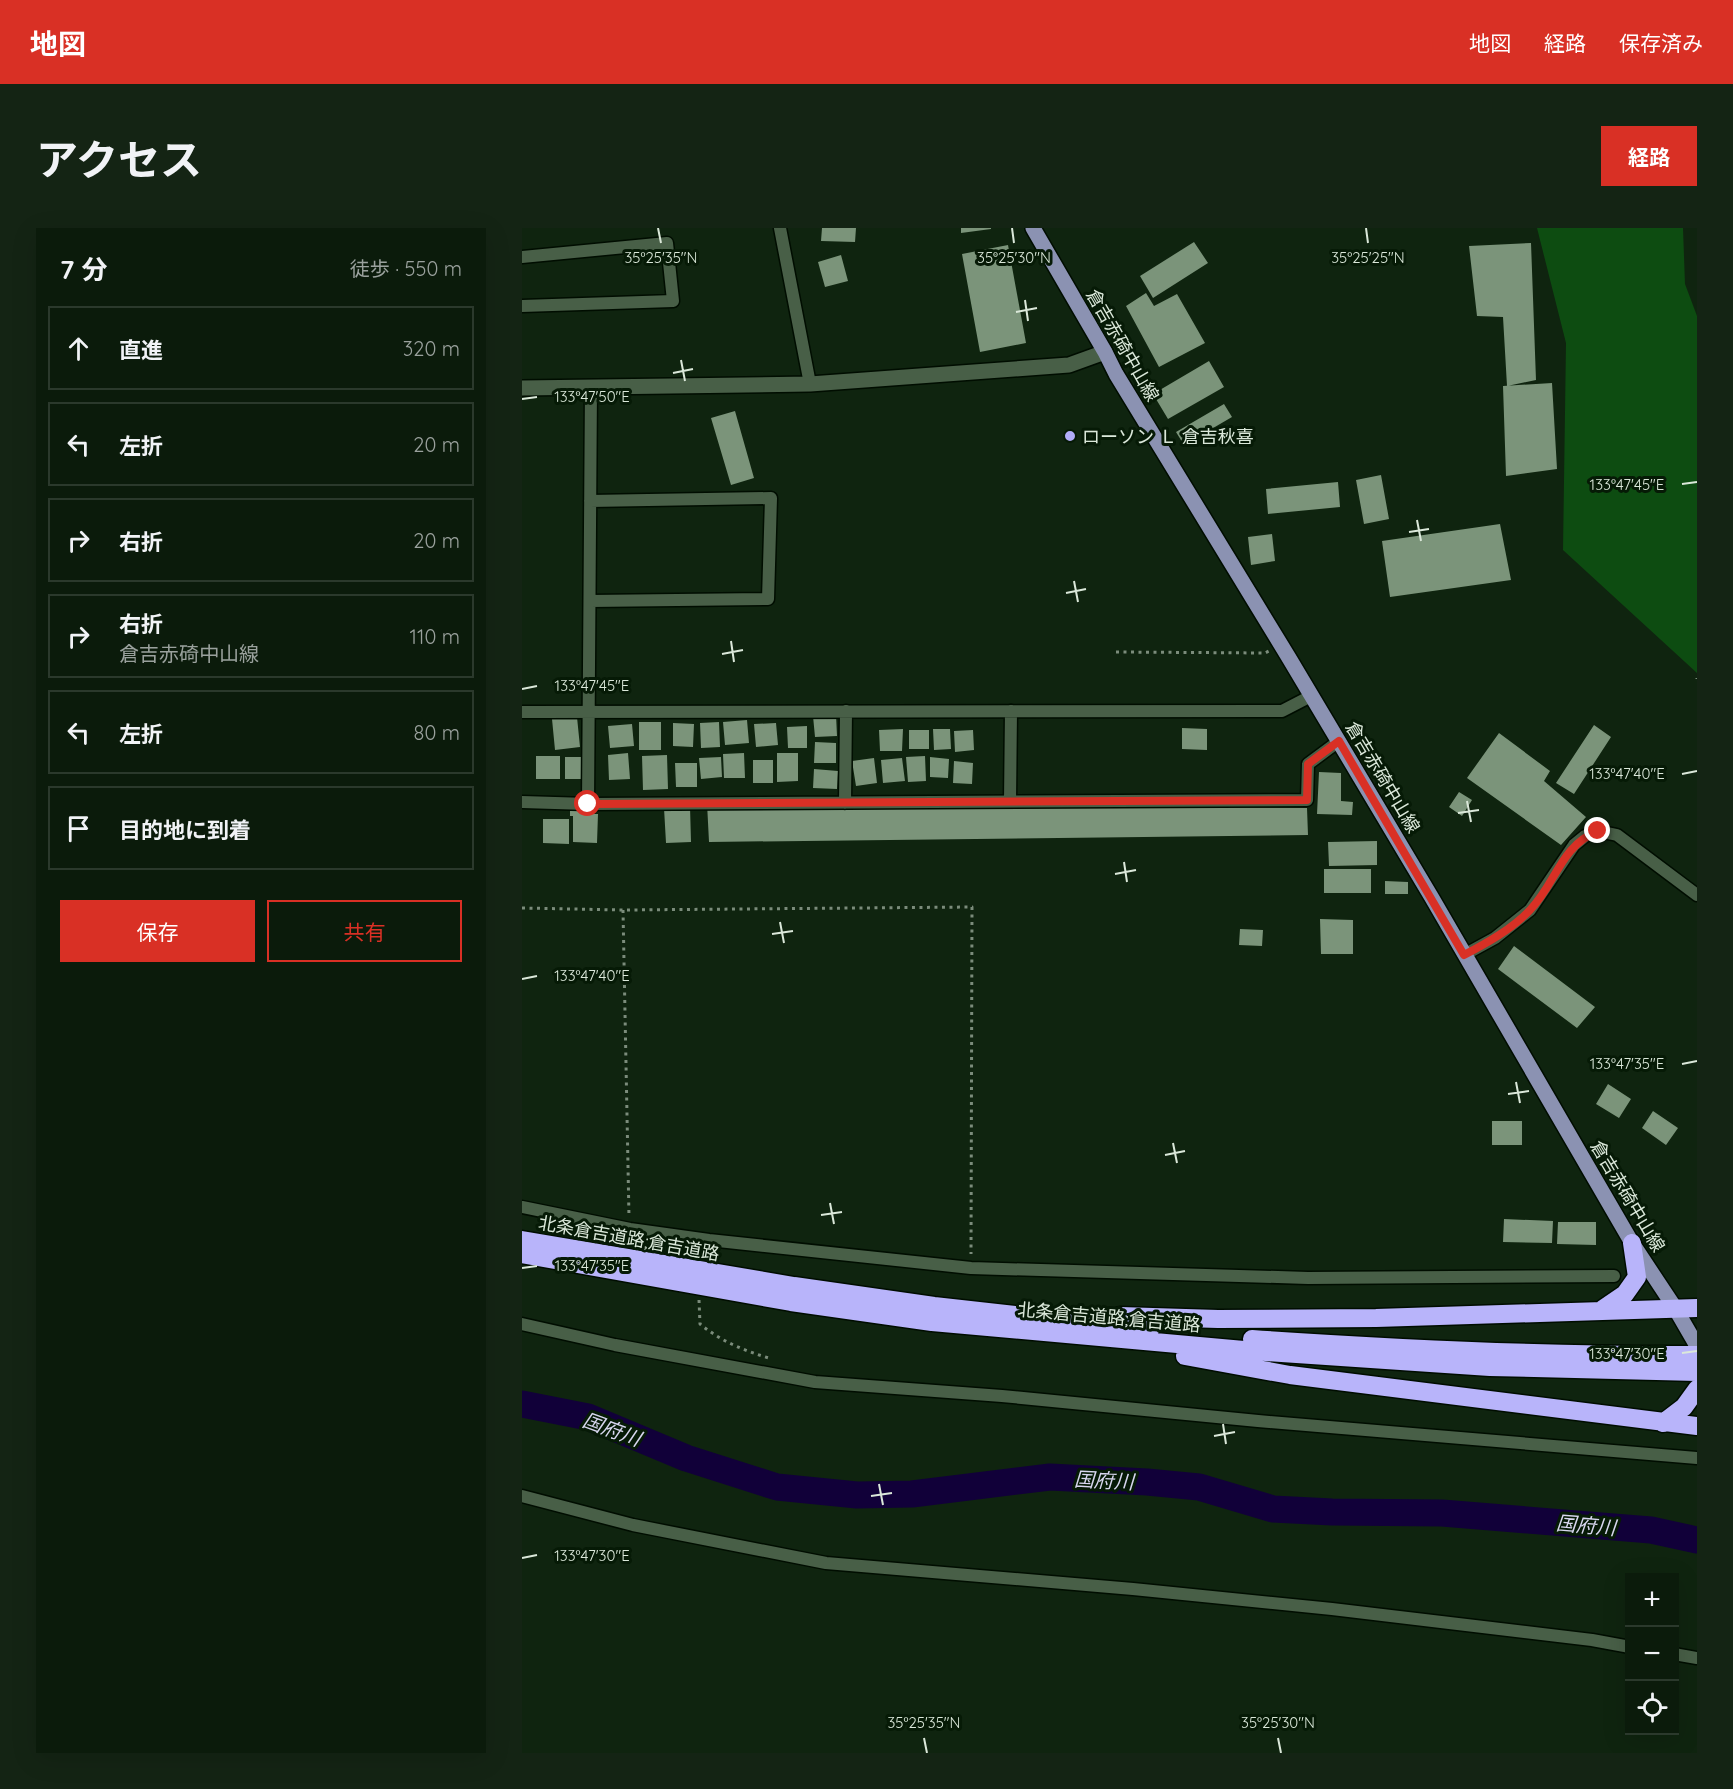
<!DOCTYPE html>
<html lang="ja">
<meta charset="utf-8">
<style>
:root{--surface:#0b1b0b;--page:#142414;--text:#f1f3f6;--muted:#9aa19d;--line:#2b392c;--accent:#d93025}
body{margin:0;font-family:Quicksand,"Noto Sans JP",sans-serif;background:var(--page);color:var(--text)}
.controls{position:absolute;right:18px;bottom:18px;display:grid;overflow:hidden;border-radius:0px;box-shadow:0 6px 24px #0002}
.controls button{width:54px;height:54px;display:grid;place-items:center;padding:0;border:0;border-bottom:2px solid var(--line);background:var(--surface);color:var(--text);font:30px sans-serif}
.stop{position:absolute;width:18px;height:18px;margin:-14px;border:4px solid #d93025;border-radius:50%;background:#fff}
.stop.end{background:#d93025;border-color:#fff;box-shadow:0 2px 6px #0008}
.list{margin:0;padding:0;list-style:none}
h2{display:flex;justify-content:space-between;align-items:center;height:78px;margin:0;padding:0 24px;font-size:26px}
h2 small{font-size:20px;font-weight:400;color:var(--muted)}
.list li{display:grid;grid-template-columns:39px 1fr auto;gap:18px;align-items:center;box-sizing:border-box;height:84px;margin:0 12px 12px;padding:0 12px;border:2px solid var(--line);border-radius:0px}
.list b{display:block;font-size:22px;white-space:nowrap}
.list p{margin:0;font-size:20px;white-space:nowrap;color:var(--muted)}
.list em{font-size:20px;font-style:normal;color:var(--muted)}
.actions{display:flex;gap:12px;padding:18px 24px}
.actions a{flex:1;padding:14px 0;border:2px solid var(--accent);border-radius:0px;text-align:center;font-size:21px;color:var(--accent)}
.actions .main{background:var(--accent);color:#fff}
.icon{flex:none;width:33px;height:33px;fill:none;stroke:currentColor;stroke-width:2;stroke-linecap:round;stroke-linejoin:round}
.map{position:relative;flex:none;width:1175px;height:1525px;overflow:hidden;border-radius:0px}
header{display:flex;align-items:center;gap:36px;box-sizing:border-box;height:84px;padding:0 30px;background:var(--accent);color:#fff}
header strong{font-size:28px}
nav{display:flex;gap:33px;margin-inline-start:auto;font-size:21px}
.intro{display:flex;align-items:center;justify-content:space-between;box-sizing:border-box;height:144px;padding:0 36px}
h1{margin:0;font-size:42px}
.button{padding:15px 27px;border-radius:0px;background:var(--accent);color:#fff;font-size:21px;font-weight:700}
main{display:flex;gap:36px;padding:0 36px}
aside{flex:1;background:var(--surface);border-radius:0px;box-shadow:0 6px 24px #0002}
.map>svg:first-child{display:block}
.green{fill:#0d4c11}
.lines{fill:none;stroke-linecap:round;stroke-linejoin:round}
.river{stroke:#110039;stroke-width:27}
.building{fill:#7b947a}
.street-casing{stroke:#000d00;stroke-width:15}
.secondary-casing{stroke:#000d00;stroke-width:18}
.primary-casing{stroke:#000d00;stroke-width:18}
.highway-casing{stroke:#000d00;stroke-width:21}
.path{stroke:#7b8c7b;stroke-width:3;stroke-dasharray:3 4.5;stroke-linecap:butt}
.street{stroke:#485f47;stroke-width:12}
.secondary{stroke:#485f47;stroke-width:15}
.primary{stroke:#8b92b2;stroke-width:15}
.highway{stroke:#b8b4fa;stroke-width:18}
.route{stroke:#d93025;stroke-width:8}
.ticks{fill:none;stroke:#dbe8da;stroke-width:2}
.poi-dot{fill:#b2adf9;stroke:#061a06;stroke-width:2}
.labels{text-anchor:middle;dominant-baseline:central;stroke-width:6;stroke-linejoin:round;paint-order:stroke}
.street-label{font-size:18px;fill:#dbe8da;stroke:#061a06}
.poi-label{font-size:18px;fill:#dbe8da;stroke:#061a06;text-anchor:start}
.water-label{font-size:20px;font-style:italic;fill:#d7d6ee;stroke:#061a06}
.ticks-label{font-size:15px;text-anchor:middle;fill:#dbe8da;stroke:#061a06;stroke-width:6;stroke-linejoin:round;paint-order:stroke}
</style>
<header>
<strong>地図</strong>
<nav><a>地図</a><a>経路</a><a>保存済み</a></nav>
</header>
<div class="intro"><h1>アクセス</h1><a class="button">経路</a></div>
<main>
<aside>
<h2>7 分<small>徒歩 · 550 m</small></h2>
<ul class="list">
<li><svg class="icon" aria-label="ahead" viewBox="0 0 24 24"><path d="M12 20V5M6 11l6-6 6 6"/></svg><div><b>直進</b></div><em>320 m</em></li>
<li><svg class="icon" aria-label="left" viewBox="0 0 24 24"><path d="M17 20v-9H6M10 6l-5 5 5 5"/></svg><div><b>左折</b></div><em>20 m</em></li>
<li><svg class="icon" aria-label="right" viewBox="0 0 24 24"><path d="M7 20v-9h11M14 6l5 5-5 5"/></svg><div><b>右折</b></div><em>20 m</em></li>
<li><svg class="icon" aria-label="right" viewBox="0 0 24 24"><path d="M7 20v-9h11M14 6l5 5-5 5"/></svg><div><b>右折</b><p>倉吉赤碕中山線</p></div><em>110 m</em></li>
<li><svg class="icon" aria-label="left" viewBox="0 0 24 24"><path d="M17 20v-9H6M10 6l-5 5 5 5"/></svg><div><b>左折</b></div><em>80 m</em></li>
<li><svg class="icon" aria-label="arrive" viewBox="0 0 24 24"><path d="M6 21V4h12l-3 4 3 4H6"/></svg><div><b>目的地に到着</b></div></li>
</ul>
<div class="actions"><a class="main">保存</a><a>共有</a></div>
</aside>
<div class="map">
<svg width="1175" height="1525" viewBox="0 0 1175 1525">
<rect width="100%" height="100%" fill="#0f240f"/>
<!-- green -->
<path class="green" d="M1015 0H1161L1163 56 1175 88V445L1041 322 1044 115Z"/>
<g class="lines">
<!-- river -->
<path class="river" d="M0 1176 66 1189 164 1230 255 1259 335 1267 390 1266 528 1249 625 1254 677 1259 751 1281 810 1284 920 1285 1129 1302 1175 1312"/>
</g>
<!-- building -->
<path class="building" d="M300 0H334L333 14 299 13Z
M439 0H469V1L439 5Z
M672 14 686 35 631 70 618 48Z
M1009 15 1014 152 985 158 981 89 955 88 947 18Z
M486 17 504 115 458 124 440 26Z
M319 27 326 53 303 59 296 34Z
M624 65 632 78 655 66 683 115 637 139 604 78Z
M687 133 702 159 646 191 631 166Z
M1030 155 1035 241 984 248 981 158Z
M702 176 710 189 662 217 654 204Z
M213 183 232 250 209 257 189 190Z
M859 247 867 291 842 296 834 252Z
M816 254 818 279 746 286 744 261Z
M978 296 989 352 868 369 860 313Z
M750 306 753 333 729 337 726 309Z
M314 486 315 508 293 509 291 488Z
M55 489 58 519 33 522 30 491Z
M225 492 227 515 203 517 201 494Z
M117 494H139V522H117Z
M197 494 198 519 179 520 178 495Z
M151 495 172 496 171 519 151 518Z
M254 495 256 517 234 519 232 496Z
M110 496 112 518 88 520 86 498Z
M1072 497 1089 509 1052 566 1034 555Z
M285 498V520H266L265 499Z
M660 500 685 501V522L660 521Z
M381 501 380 523H358L357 502Z
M411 501H428L429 521 412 522Z
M387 502H407V521H387Z
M451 502 452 522 433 524 432 503Z
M977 505 1028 543 1022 553 1064 589 1039 617 945 550Z
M293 514 314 515V535H292Z
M106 525 108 551 87 552 86 527Z
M222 525 223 550H202L201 526Z
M255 525H276V553L255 554Z
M145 527 146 561 121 562 120 528Z
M14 528H38V551H14Z
M403 528 404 553 386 554 384 529Z
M43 529H62L63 551H43Z
M199 529 200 549 179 551 177 530Z
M408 529 427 531 426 550 408 549Z
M352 530 355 555 334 558 330 533Z
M380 530 383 553 361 555 359 532Z
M231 532H251V555H231Z
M432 533 451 535 450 556 431 555Z
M153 535H175V559H154Z
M292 541 316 543 315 561 291 560Z
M797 544 819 545V573L831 574 830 587 795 586Z
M937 564 950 572 940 588 927 579Z
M185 575 785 580 786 607 187 614Z
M168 578 169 614 144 615 142 580Z
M48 579H69V586H76L75 615 51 614V588H48Z
M21 591H47V616L21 615Z
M855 613V637L807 638 806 614Z
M802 641H849V665H802Z
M863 653 886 654V666H863Z
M798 691 831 692V726H799Z
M718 701 741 702 740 718 717 717Z
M992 718 1073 779 1055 800 976 741Z
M1086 856 1109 871 1097 890 1074 876Z
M1131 883 1156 900 1144 917 1120 900Z
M970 893H1000V917H970Z
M982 991 1031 993 1030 1015 981 1014Z
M1036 994H1074V1017L1035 1016Z"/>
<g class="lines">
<defs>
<path id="street" d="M258 0 288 156
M0 29 145 15 151 73 0 78
M68 373 246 371 249 270 68 273
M0 484 760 483 789 468
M488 573 489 483
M0 574 66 576 785 572 786 536 817 513
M323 575 324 483
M66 576 69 159
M942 727 973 710 1008 682 1052 617 1063 608 1076 603 1095 607 1175 667
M0 979 108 1001 187 1012 449 1040 786 1050 1092 1048
M0 1096 93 1117 293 1154 480 1168 736 1193 1175 1230
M0 1268 111 1297 304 1335 611 1361 810 1381 1070 1412 1108 1419
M1152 1426 1175 1430"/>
<path id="secondary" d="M0 160 288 156 547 137 583 124"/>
<path id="primary" d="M511 0 583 124 594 146 767 430 910 670 1110 1015 1153 1080 1175 1118"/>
<path id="highway" d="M0 1012 272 1058 412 1078 628 1102
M0 1026 269 1074 410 1094 744 1124 968 1139 1175 1144
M1081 1081 1103 1066 1115 1049 1110 1015
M598 1088 696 1091 854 1090 1175 1080
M730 1111C878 1121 1026 1128 1175 1127
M663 1128 768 1147 1175 1198
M1141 1195 1162 1179 1175 1161"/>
</defs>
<!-- street casing -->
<use href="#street" class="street-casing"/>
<!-- secondary casing -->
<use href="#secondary" class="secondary-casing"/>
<!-- primary casing -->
<use href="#primary" class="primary-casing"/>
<!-- highway casing -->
<use href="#highway" class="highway-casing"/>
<!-- path -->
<path class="path" d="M594 424 743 425 747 423
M1175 450V451
M0 680 101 682 450 679 449 1026
M101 682 107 989
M177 1072 178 1096C200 1114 223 1123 250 1131"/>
<!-- street -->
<use href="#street" class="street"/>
<!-- secondary -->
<use href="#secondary" class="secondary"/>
<!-- primary -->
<use href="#primary" class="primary"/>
<!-- highway -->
<use href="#highway" class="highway"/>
</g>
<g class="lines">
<!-- route -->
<path class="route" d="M66 576 785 572 786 536 817 513 942 727C965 715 990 701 1008 682 1034 656 1038 618 1076 603"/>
</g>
<!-- ticks -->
<path class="ticks" d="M136 0 139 15M490 0 492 15M844 0 846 15M503 72 506 93M494 84 515 80M159 132 163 153M151 145 171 141M0 171 15 169M1160 256 1175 254M895 292 899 313M887 304 907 301M552 353 556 374M544 365 564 361M209 413 212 434M200 426 221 422M0 461 15 458M1160 546 1175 543M945 573 949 594M936 585 957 582M602 634 605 654M593 646 614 642M258 694 262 715M250 706 271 703M0 751 15 748M1160 836 1175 833M994 854 998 875M986 866 1007 863M651 915 655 935M643 927 663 923M308 975 312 996M299 987 320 984M0 1040 15 1038M1160 1125 1175 1123M701 1196 704 1216M692 1208 713 1204M357 1256 361 1277M349 1268 370 1265M0 1330 15 1327M402 1510 405 1525M756 1510 759 1525"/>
<!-- markers -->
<circle class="poi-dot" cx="548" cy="208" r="6"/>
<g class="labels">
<!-- street labels -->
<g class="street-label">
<text transform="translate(601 117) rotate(60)">倉吉赤碕中山線</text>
<text transform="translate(861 549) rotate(59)">倉吉赤碕中山線</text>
<text transform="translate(1106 968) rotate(59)">倉吉赤碕中山線</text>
<text transform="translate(107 1010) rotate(10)">北条倉吉道路;倉吉道路</text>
<text transform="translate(587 1089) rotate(5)">北条倉吉道路;倉吉道路</text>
</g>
<!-- poi labels -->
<g class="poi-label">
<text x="560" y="208">ローソン Ｌ 倉吉秋喜</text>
</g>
<!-- water labels -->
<g class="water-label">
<text transform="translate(90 1201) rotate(20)">国府川</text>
<text transform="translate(582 1252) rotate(3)">国府川</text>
<text transform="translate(1064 1297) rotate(5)">国府川</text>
</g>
</g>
<g class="ticks-label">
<text x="139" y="35">35°25'35"N</text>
<text x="492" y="35">35°25'30"N</text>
<text x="846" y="35">35°25'25"N</text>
<text x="70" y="174">133°47'50"E</text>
<text x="1105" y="262">133°47'45"E</text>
<text x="70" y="463">133°47'45"E</text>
<text x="1105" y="551">133°47'40"E</text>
<text x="70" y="753">133°47'40"E</text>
<text x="1105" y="841">133°47'35"E</text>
<text x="70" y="1043">133°47'35"E</text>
<text x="1105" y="1131">133°47'30"E</text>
<text x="70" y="1333">133°47'30"E</text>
<text x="402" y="1500">35°25'35"N</text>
<text x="756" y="1500">35°25'30"N</text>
</g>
</svg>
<div class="controls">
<button>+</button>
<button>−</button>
<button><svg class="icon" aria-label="locate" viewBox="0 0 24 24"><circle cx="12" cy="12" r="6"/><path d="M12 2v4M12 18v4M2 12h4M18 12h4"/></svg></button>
</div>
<div class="stop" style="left:66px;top:576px"></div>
<div class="stop end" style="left:1076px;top:603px"></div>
</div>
</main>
